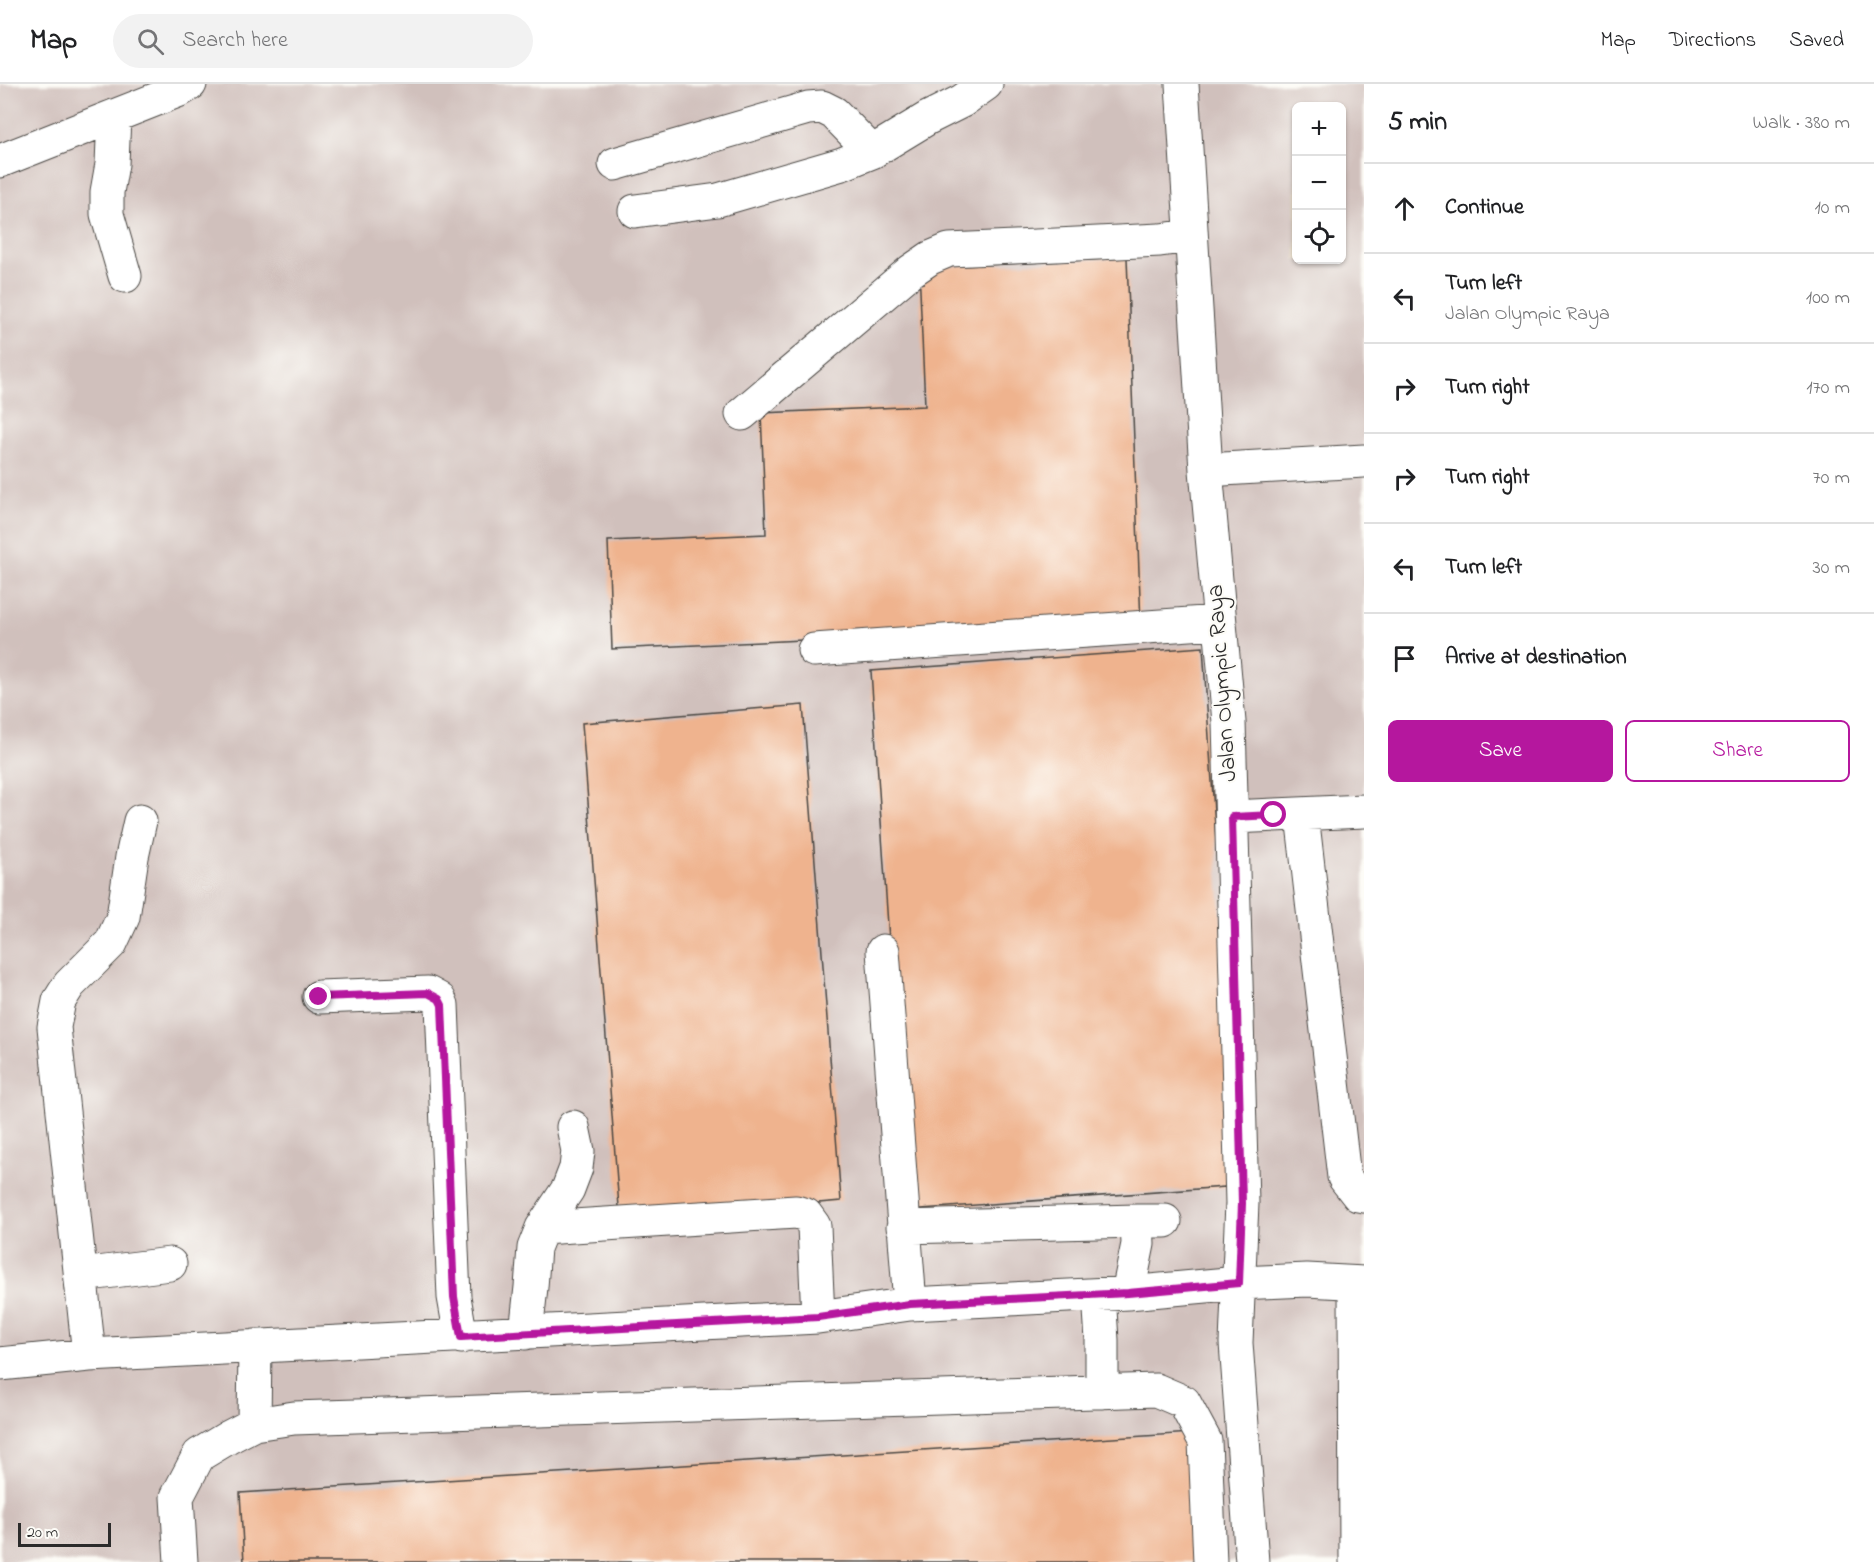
<!DOCTYPE html>
<meta charset="utf-8">
<style>
:root{--surface:#fff;--page:#f2f2f2;--text:#202124;--muted:#757577;--line:#e0e0e0;--accent:#b5179e}
body{margin:0;font-family:"Indie Flower",sans-serif;background:var(--page);color:var(--text)}
.controls{position:absolute;right:18px;top:18px;display:grid;overflow:hidden;border-radius:9px;box-shadow:0 2px 4px #0004}
.controls button{width:54px;height:54px;display:grid;place-items:center;padding:0;border:0;border-bottom:2px solid var(--line);background:var(--surface);color:var(--text);font:30px sans-serif}
.scale{position:absolute;left:18px;bottom:15px;width:93px;box-sizing:border-box;padding-left:6px;border:3px solid #2b2b2b;border-top:0;font-size:16px;line-height:21px;white-space:nowrap;color:#2b2b2b;-webkit-text-stroke:4px #fdfcf7;paint-order:stroke}
.stop{position:absolute;width:18px;height:18px;margin:-14px;border:4px solid #b5179e;border-radius:50%;background:#fff}
.stop.end{background:#b5179e;border-color:#fff;box-shadow:0 2px 6px #0008}
.list{margin:0;padding:0;list-style:none}
h2{display:flex;justify-content:space-between;align-items:center;height:78px;margin:0;padding:0 24px;font-size:26px}
h2 small{font-size:20px;font-weight:400;color:var(--muted)}
.list li{display:grid;grid-template-columns:39px 1fr auto;gap:18px;align-items:center;box-sizing:border-box;height:90px;padding:0 24px;border-top:2px solid var(--line)}
.list b{display:block;font-size:22px;white-space:nowrap}
.list p{margin:0;font-size:20px;white-space:nowrap;color:var(--muted)}
.list em{font-size:20px;font-style:normal;color:var(--muted)}
.actions{display:flex;gap:12px;padding:18px 24px}
.actions a{flex:1;padding:14px 0;border:2px solid var(--accent);border-radius:9px;text-align:center;font-size:21px;color:var(--accent)}
.actions .main{background:var(--accent);color:#fff}
.icon{flex:none;width:33px;height:33px;fill:none;stroke:currentColor;stroke-width:2;stroke-linecap:round;stroke-linejoin:round}
.map{position:relative;flex:none;width:1364px;height:1478px;overflow:hidden}
header{display:flex;align-items:center;gap:36px;box-sizing:border-box;height:84px;padding:0 30px;background:var(--surface);border-bottom:2px solid var(--line)}
header strong{font-size:28px}
nav{display:flex;gap:33px;margin-inline-start:auto;font-size:21px}
.search{width:420px;height:54px;background:var(--page);display:flex;align-items:center;gap:15px;box-sizing:border-box;padding:0 21px;border-radius:33px;color:var(--muted);font-size:22px}
main{display:flex}
aside{flex:1;background:var(--surface)}
.map>svg:first-child{display:block}
.industrial{fill:#d0c0bc;fill-rule:evenodd}
.building{fill:#efb38e}
.lines{fill:none;stroke-linecap:round;stroke-linejoin:round}
.minor-casing{stroke:#494642;stroke-width:35}
.minor{stroke:#fff;stroke-width:33}
.route{stroke:#b5179e;stroke-width:8}
.labels{text-anchor:middle;dominant-baseline:central;stroke-width:4.5;stroke-linejoin:round;paint-order:stroke}
.street-label{font-size:24px;fill:#2b2b2b;stroke:#fdfcf7}
</style>
<header>
<strong>Map</strong>
<div class="search"><svg class="icon" aria-label="search" viewBox="0 0 24 24"><circle cx="10" cy="10" r="6"/><path d="M15 15l6 6"/></svg>Search here</div>
<nav><a>Map</a><a>Directions</a><a>Saved</a></nav>
</header>
<main>
<div class="map">
<svg width="1364" height="1478" viewBox="0 0 1364 1478">
<rect width="100%" height="100%" fill="#fdfcf7"/>
<filter id="ink" filterUnits="userSpaceOnUse"><feTurbulence type="fractalNoise" baseFrequency=".0167" numOctaves="2"/><feDisplacementMap in="SourceGraphic" scale="12" xChannelSelector="R" yChannelSelector="G"/><feConvolveMatrix kernelMatrix="1 2 1 2 8 2 1 2 1" color-interpolation-filters="sRGB"/></filter>
<filter id="wash" filterUnits="userSpaceOnUse"><feTurbulence type="fractalNoise" baseFrequency=".008" numOctaves="4" result="noise"/><feDisplacementMap in="SourceGraphic" scale="24" xChannelSelector="R" yChannelSelector="G"/><feGaussianBlur stdDeviation="1.35" result="paint"/><feColorMatrix in="noise" values="0 0 0 0 0 0 0 0 0 0 0 0 0 0 0 0 0 1.4 0 .05"/><feComposite in="paint" operator="in"/></filter>
<g filter="url(#wash)">
<rect width="100%" height="100%" fill="#f3e2c5"/>
<!-- industrial -->
<path class="industrial" d="M0 0H1364V1478H0ZM1296 22H1342V176H1296Z"/>
<g id="blocks">
<!-- building -->
<path class="building" d="M1127 174 1141 540 612 565 608 457 766 450 761 329 925 322 919 184Z
M1203 563 1239 1102 907 1126 871 587Z
M803 621 841 1117 620 1136 582 639Z
M1192 1349 1200 1478H244L240 1409Z"/>
</g>
</g>
<g filter="url(#ink)">
<use href="#blocks" fill-opacity="0" stroke="#494642" stroke-width="1.5"/>
<g class="lines">
<defs>
<path id="minor" d="M1182 0 1206 386 1229 638 1242 1119 1236 1259 1252 1478
M114 32 112 80 107 108V130L125 192
M0 77 180 6 190 0
M615 80 808 24 822 23 834 29 872 68
M635 127 718 116 842 80 872 68 928 34 962 17 986 0
M742 330 911 187 930 174 949 166 1160 156 1190 152
M1206 386 1364 377
M814 566 1219 538
M1302 731 1344 1093 1358 1111 1364 1112
M1232 733 1364 727
M883 867 910 1220
M319 913 428 909 439 915 442 921 454 1213 461 1253
M1137 1137H1165
M903 1143 1137 1137 1138 1160 1128 1209
M542 1144 796 1128 806 1131 814 1142 818 1233
M81 1191 170 1180
M1355 1200 1356 1478
M1099 1211 1102 1256V1308
M526 1249 531 1203 534 1164 542 1144 568 1105 576 1084 578 1067 573 1043
M89 1271 54 943 59 917 69 901 111 859 123 833 132 773 140 737
M0 1280 89 1271 818 1233 910 1220 1128 1209 1239 1199 1307 1196 1364 1199
M254 1340 255 1262
M181 1478 177 1413 199 1371 229 1353 254 1340 294 1334 1156 1306 1184 1318 1205 1357 1210 1478"/>
</defs>
<!-- minor casing -->
<use href="#minor" class="minor-casing"/>
<!-- minor -->
<use href="#minor" class="minor"/>
</g>
</g>
<g class="lines" filter="url(#ink)">
<!-- route -->
<path class="route" d="M319 913 428 909 439 915 442 921 454 1213 461 1253 818 1233 910 1220 1128 1209 1239 1199 1242 1119 1232 733 1274 731"/>
</g>
<g class="labels">
<!-- street labels -->
<g class="street-label">
<text transform="translate(1223 599) rotate(-94)">Jalan Olympic Raya</text>
</g>
</g>
</svg>
<div class="controls">
<button>+</button>
<button>−</button>
<button><svg class="icon" aria-label="locate" viewBox="0 0 24 24"><circle cx="12" cy="12" r="6"/><path d="M12 2v4M12 18v4M2 12h4M18 12h4"/></svg></button>
</div>
<div class="scale">20 m</div>
<div class="stop" style="left:1274px;top:731px"></div>
<div class="stop end" style="left:319px;top:913px"></div>
</div>
<aside>
<h2>5 min<small>Walk · 380 m</small></h2>
<ul class="list">
<li><svg class="icon" aria-label="ahead" viewBox="0 0 24 24"><path d="M12 20V5M6 11l6-6 6 6"/></svg><div><b>Continue</b></div><em>10 m</em></li>
<li><svg class="icon" aria-label="left" viewBox="0 0 24 24"><path d="M17 20v-9H6M10 6l-5 5 5 5"/></svg><div><b>Turn left</b><p>Jalan Olympic Raya</p></div><em>100 m</em></li>
<li><svg class="icon" aria-label="right" viewBox="0 0 24 24"><path d="M7 20v-9h11M14 6l5 5-5 5"/></svg><div><b>Turn right</b></div><em>170 m</em></li>
<li><svg class="icon" aria-label="right" viewBox="0 0 24 24"><path d="M7 20v-9h11M14 6l5 5-5 5"/></svg><div><b>Turn right</b></div><em>70 m</em></li>
<li><svg class="icon" aria-label="left" viewBox="0 0 24 24"><path d="M17 20v-9H6M10 6l-5 5 5 5"/></svg><div><b>Turn left</b></div><em>30 m</em></li>
<li><svg class="icon" aria-label="arrive" viewBox="0 0 24 24"><path d="M6 21V4h12l-3 4 3 4H6"/></svg><div><b>Arrive at destination</b></div></li>
</ul>
<div class="actions"><a class="main">Save</a><a>Share</a></div>
</aside>
</main>
